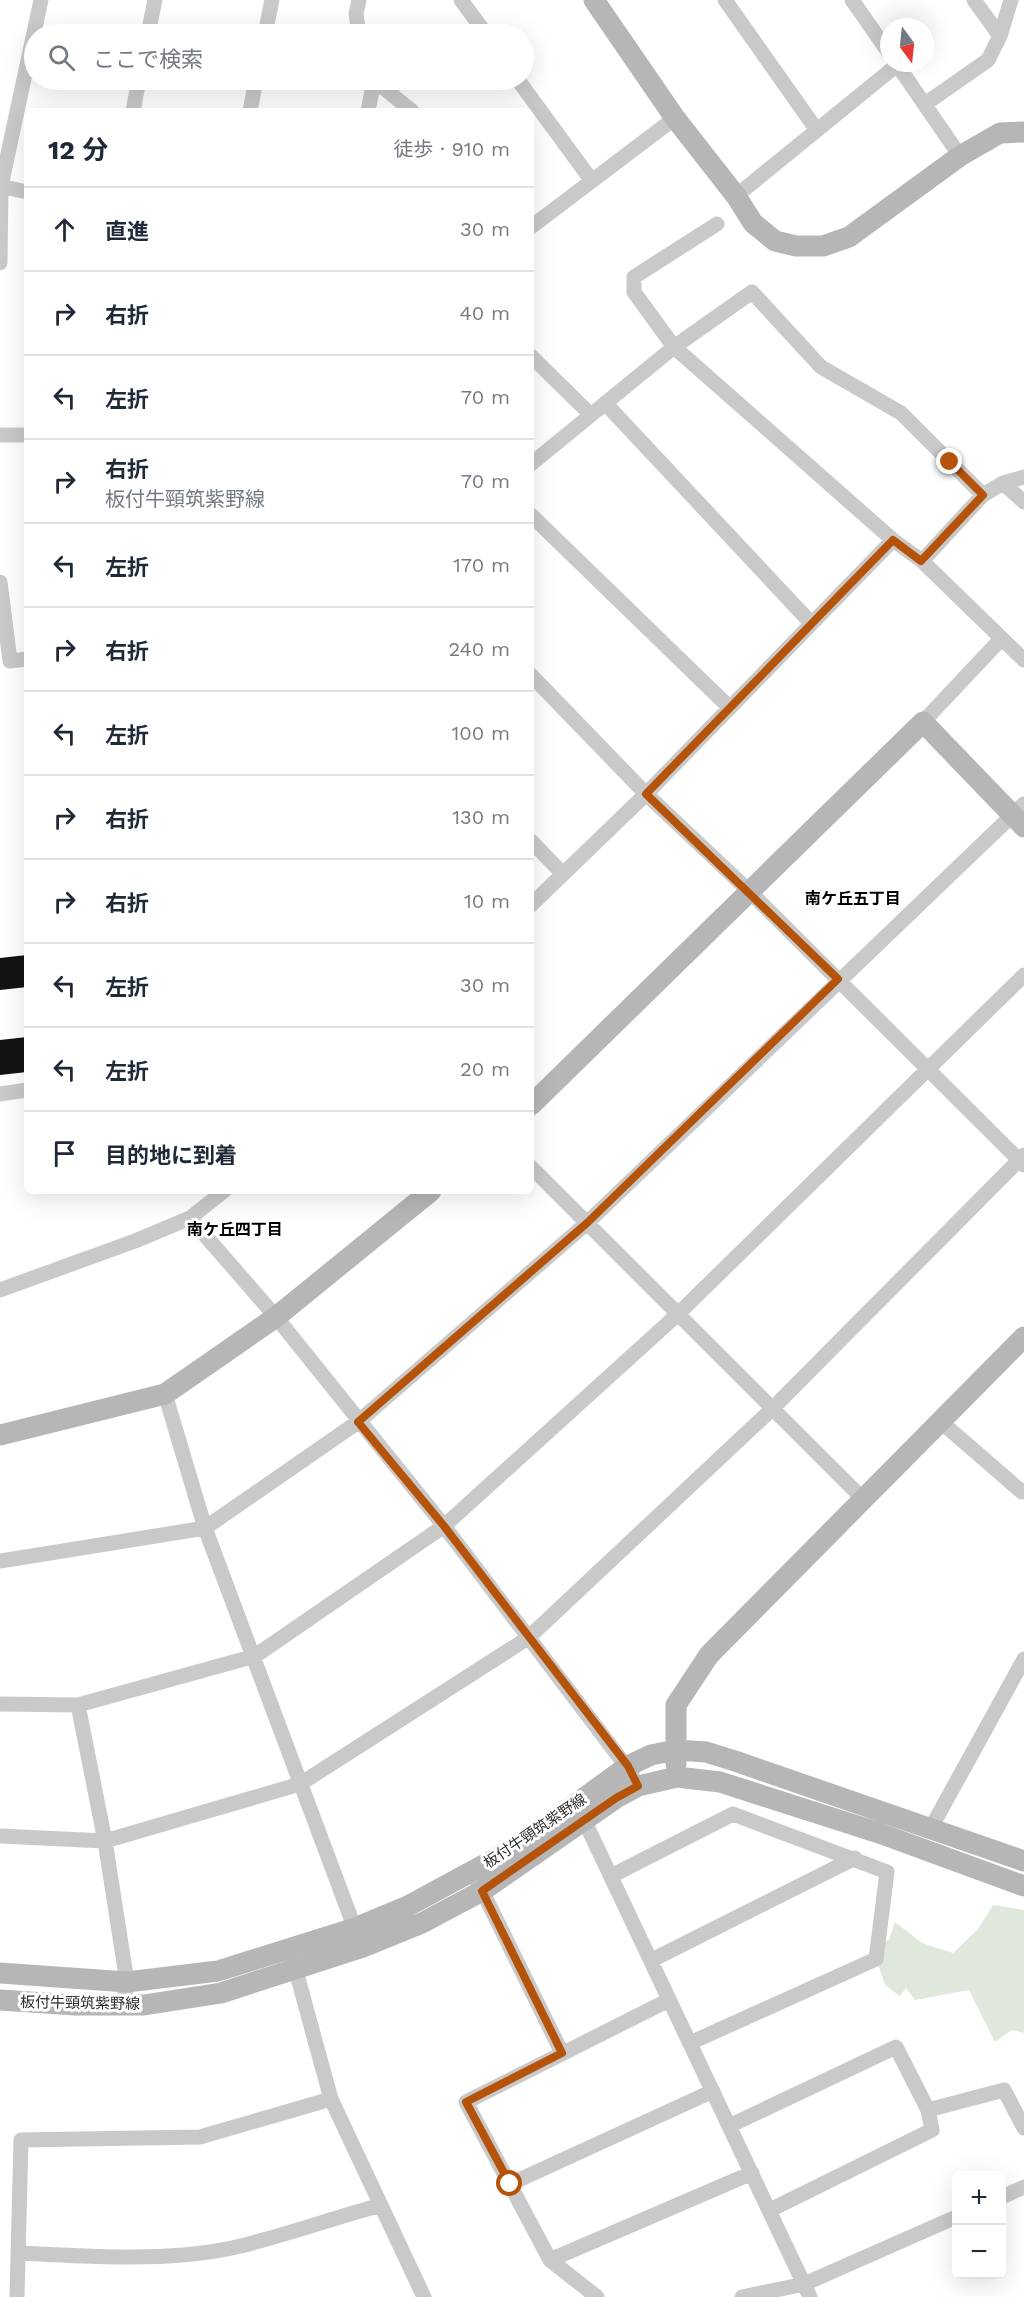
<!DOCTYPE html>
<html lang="ja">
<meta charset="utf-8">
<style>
:root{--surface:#fff;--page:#f6f6f7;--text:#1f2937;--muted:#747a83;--line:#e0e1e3}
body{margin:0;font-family:"Work Sans","Noto Sans JP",sans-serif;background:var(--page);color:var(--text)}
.controls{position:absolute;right:18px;bottom:18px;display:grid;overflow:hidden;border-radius:9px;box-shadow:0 6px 24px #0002}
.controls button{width:54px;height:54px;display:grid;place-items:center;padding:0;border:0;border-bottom:2px solid var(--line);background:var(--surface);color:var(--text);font:30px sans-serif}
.compass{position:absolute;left:880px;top:18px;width:54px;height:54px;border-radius:50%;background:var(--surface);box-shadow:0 6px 24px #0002;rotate:165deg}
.stop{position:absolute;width:18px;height:18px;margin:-14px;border:4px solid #b45309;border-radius:50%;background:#fff}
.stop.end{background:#b45309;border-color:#fff;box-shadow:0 2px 6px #0008}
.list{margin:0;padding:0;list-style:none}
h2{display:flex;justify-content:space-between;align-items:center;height:78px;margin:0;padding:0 24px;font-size:26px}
h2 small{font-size:20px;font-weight:400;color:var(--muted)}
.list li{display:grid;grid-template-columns:39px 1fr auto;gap:18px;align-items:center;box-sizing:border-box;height:84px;padding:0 24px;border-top:2px solid var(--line)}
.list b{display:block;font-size:22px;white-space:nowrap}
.list p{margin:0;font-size:20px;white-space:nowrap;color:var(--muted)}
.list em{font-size:20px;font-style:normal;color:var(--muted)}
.icon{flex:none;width:33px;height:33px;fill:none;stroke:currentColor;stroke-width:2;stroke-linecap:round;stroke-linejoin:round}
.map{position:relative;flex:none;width:1024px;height:2297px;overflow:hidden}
.search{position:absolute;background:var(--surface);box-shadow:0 6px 24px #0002;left:24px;top:24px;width:510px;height:66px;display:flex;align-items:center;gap:15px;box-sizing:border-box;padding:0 21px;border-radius:33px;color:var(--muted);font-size:22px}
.panel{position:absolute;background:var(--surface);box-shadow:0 6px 24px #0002;left:24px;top:108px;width:510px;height:1086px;border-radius:9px}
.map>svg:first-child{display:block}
.green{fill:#e0e8db}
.building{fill:#131313}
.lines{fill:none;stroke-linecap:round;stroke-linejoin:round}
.street{stroke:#c9c9c9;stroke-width:15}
.secondary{stroke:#b6b6b6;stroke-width:21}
.route{stroke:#b45309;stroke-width:8}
.labels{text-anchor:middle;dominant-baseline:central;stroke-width:6;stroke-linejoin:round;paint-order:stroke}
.street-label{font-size:15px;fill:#2c2c2c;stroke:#fff}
.neighbourhood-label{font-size:16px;font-weight:bold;fill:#000;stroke:#fff}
</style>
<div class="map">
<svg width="1024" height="2297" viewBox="0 0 1024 2297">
<rect width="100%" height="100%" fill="#fff"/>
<!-- green -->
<path class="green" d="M993 1905 1024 1910V2033L1012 2030 995 2042 969 1990 915 2000 906 1988 900 1996 885 1985 871 1942 889 1940 895 1922 922 1943 953 1953 978 1929Z"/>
<!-- building -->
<path class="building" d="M27 955V987L0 990V958Z
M27 1037V1072L0 1075V1040Z"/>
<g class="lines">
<!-- street -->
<path class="street" d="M359 0 356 14 359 34
M461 0 486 34
M725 0 816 129
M852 0 889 53
M974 0 1000 36
M148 34 155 0
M265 34 272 0
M896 63 960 156
M374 80 412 111
M518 80 592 181
M925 104 988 60 1000 36 1011 0
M133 111 139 80
M250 111 256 80
M368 111 374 81
M0 186 27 192
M736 196 897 65
M717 224 634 277V292L674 347 893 540 922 561 1024 660
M531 227 675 118
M0 263 1 186 41 0
M531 356 591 415
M605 403 811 623
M0 435H27
M531 464 674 347 752 292 821 367 901 413 983 495 1003 483 1024 477
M1003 483 1024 502
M531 515 730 708
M922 561 983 495
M0 582 10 661 27 659
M531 675 646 794 749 891 1024 1165
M923 722 1001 639
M531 841 563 874
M531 905 646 794 893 540
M0 1094 27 1090
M531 1167 862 1498
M190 1218 276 1317 444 1526 632 1774
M0 1290 135 1241 190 1218 224 1191
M165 1394 205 1528 358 1937
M940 1421 1022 1492 1024 1490
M0 1561 205 1528 358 1422 587 1223 1024 804
M0 1704 78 1705 255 1656 444 1526 678 1314 1024 975
M78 1705 105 1841 127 1982 123 2005
M585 1822 810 2297
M931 1828 1024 1659
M0 1836 105 1841 300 1784 528 1638 772 1409 1024 1155
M473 1872 562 2053
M611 1876 733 1814 887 1872 876 1959 690 2043
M293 1960 331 2099 424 2297
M652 1960 855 1858
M729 2126 896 2047 928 2110 1004 2090 1024 2128
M510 2184 713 2091
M1002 2197 1024 2187
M770 2210 932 2130 928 2110
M18 2253C91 2256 169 2263 241 2246 288 2234 334 2218 381 2205
M550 2260 752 2173
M17 2297 21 2140 200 2137 331 2099
M597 2297 550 2260 466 2102 669 2000
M742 2297 804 2284 956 2217"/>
<!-- secondary -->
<path class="secondary" d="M594 0 675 118 736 196 753 223 775 241 796 246H823L849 237 960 156 1000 133 1024 132
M531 1105 923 722 1024 827
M0 1435 165 1394 276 1317 431 1191
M676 1764V1705L709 1655 1024 1337
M0 1973 127 1982 218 1971 355 1928 408 1906 515 1848 628 1766 651 1755 676 1750 706 1752 735 1761 1024 1861
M0 2000 75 2005H144L221 1993 363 1947 422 1923 482 1891 616 1798 638 1786 677 1777 720 1782 879 1833 1024 1886"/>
</g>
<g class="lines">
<!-- route -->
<path class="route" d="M510 2184 466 2102 562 2053 482 1891 616 1798 638 1786 628 1766 444 1526 358 1422 587 1223 838 979 646 794 893 540 921 561 983 495 950 462"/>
</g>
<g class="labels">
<!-- street labels -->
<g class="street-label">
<text transform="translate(535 1831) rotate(-34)">板付牛頸筑紫野線</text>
<text transform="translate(80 2003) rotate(1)">板付牛頸筑紫野線</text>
</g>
<!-- neighbourhood labels -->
<g class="neighbourhood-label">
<text x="853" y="898">南ケ丘五丁目</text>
<text x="235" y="1229">南ケ丘四丁目</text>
</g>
</g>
</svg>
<div class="controls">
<button>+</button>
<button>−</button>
</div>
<svg class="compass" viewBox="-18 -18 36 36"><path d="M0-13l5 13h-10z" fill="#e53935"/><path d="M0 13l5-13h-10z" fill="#747a83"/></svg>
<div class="stop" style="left:510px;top:2184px"></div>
<div class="stop end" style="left:950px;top:462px"></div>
<div class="search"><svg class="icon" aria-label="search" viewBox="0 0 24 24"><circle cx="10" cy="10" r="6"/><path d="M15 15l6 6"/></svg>ここで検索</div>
<section class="panel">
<h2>12 分<small>徒歩 · 910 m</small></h2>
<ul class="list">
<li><svg class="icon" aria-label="ahead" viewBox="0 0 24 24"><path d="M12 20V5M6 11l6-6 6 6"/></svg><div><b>直進</b></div><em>30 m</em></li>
<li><svg class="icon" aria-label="right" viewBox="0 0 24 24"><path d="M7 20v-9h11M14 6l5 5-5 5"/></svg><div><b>右折</b></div><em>40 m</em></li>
<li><svg class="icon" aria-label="left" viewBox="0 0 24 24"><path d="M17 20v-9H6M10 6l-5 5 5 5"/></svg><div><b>左折</b></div><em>70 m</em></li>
<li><svg class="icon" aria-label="right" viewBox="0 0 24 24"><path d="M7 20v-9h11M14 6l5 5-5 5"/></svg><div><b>右折</b><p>板付牛頸筑紫野線</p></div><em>70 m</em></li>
<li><svg class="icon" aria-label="left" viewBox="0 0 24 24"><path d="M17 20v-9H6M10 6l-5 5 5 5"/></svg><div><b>左折</b></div><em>170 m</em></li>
<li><svg class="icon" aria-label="right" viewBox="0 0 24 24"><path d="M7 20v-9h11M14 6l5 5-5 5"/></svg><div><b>右折</b></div><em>240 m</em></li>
<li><svg class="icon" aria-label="left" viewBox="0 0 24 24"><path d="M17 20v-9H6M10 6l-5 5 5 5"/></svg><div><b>左折</b></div><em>100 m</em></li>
<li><svg class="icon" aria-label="right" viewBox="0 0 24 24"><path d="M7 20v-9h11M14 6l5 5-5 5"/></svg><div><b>右折</b></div><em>130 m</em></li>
<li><svg class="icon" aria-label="right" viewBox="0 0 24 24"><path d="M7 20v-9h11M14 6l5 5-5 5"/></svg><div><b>右折</b></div><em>10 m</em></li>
<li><svg class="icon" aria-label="left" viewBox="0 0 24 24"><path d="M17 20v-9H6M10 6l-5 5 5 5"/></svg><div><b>左折</b></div><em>30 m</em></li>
<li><svg class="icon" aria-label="left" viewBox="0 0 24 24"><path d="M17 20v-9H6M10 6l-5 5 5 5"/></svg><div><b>左折</b></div><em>20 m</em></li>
<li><svg class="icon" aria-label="arrive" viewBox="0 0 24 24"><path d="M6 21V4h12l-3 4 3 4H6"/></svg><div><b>目的地に到着</b></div></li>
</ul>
</section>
</div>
